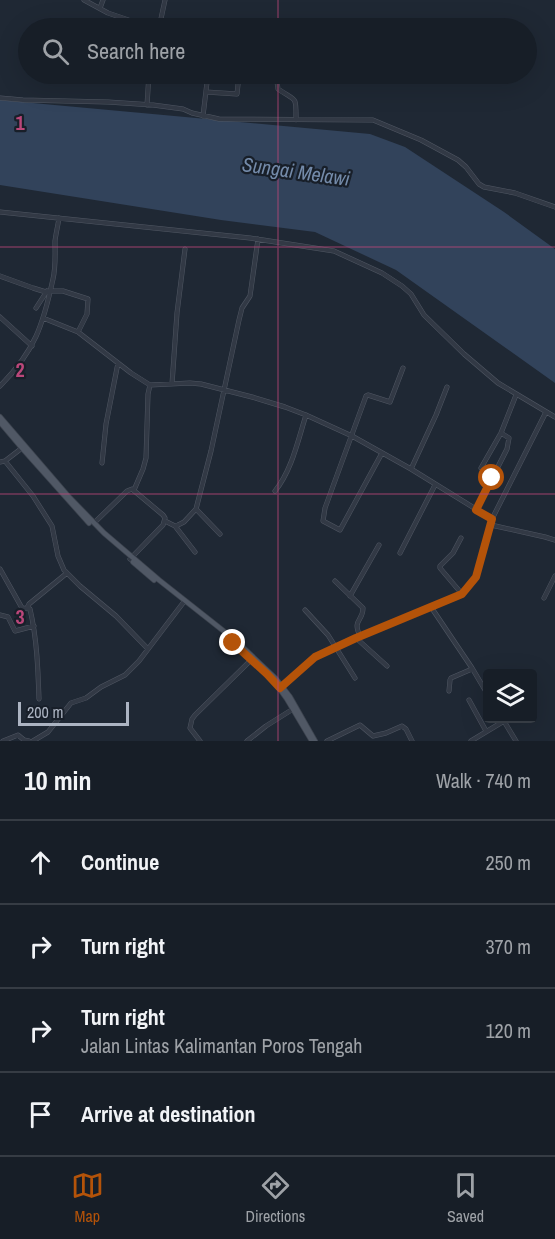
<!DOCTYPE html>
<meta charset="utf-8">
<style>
:root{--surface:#171e27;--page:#242b33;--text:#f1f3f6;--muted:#9ea2a7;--line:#363c44;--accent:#b45309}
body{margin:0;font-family:"Archivo Narrow",sans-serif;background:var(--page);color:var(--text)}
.controls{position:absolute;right:18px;bottom:18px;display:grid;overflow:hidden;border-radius:6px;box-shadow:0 6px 24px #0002}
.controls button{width:54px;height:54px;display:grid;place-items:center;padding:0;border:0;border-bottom:2px solid var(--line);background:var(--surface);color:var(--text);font:30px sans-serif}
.scale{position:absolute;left:18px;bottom:15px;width:111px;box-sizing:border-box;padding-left:6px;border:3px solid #acb4c2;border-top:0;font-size:16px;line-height:21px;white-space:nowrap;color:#acb4c2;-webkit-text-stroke:4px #181f29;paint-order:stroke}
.stop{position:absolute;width:18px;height:18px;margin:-14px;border:4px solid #b45309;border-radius:50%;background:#fff}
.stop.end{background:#b45309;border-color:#fff;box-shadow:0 2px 6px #0008}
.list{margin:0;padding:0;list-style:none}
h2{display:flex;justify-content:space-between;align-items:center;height:78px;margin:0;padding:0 24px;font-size:26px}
h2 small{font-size:20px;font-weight:400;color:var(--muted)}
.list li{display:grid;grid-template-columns:39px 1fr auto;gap:18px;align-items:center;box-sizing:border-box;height:84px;padding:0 24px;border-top:2px solid var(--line)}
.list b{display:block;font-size:22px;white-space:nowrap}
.list p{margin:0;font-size:20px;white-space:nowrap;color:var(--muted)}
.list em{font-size:20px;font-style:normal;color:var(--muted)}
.icon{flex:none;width:33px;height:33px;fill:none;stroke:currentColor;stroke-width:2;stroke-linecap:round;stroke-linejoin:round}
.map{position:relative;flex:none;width:555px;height:741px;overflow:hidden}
.search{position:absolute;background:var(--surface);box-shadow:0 6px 24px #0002;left:18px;right:18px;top:18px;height:66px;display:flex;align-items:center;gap:15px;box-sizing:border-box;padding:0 21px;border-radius:33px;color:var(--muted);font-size:22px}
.sheet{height:414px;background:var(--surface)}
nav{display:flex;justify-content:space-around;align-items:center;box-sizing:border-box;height:84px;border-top:2px solid var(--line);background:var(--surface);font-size:16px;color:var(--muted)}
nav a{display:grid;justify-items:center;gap:3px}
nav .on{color:var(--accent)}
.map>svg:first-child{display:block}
.water{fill:#32435b}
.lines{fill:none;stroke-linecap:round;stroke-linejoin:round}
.minor-casing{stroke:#505763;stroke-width:5}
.major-casing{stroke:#3c434e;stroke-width:6}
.minor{stroke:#323945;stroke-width:4}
.major{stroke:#505865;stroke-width:4.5}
.route{stroke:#b45309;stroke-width:8}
.grid{fill:none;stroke:#bb477a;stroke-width:1.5;stroke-opacity:0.55}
.labels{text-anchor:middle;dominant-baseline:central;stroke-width:4.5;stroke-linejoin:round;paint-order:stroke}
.water-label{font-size:20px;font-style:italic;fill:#748baa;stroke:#181f29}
.grid-label{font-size:20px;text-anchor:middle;font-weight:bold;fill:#bb477a;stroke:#181f29;stroke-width:4.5;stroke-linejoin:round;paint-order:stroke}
</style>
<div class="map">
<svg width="555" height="741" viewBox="0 0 555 741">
<rect width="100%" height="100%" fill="#1f2834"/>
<!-- water -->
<path class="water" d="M0 100 370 134 405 147 504 212 555 249V383L396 270 315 232 221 220 0 185Z"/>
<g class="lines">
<defs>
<path id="minor" d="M84 0 108 13 146 26 164 28
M100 8 103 0
M159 28 165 0
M276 74 278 89C297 102 296 95 296 120
M206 92 237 94 239 75 237 74
M0 98 23 100 108 102 153 105 183 109 192 113 219 119 373 120 421 140 458 160 466 167 479 184 484 187 515 193 555 207
M147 105 149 74
M203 116 208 74
M0 212 250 238 334 251 382 273 402 286 411 294 424 315 464 354 498 383 555 417
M0 276 33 288 46 292
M49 291H63L88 299 87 314 78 332
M36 308 47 291
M0 317 32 346
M43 318 78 332 131 373 150 385 190 383 201 384 252 397 285 407 306 415 352 436 411 469 492 519
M172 384 177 313 185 249
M0 386C35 351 43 325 53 279 56 266 55 253 55 241 56 233 58 225 59 218
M382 453 340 530 323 521 325 508 366 396 368 395 390 402 403 368
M5 461 22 448
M0 462 5 461 33 496 52 526 58 556 64 570 80 586 116 616 148 649
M102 463 106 424 118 363
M481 468 501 433 516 395
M411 469 436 415 447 387
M134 490 143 469 146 458 148 394 150 385
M275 491C292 470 298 440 306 415
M196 509 220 534
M476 510 507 449 509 438 501 433
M165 521 175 526 178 525 184 522 196 509 211 451 239 320 242 308 250 296 258 239
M94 523 127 491 132 489 163 515 165 518 163 525 130 559
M491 525 545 537 555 540
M175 526 195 552
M461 538 453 553 440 566V568L462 594
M400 553 435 485
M0 569 22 608 30 609C37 639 38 669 39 699
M335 581 363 608C363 622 352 619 360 636
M350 596 379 545
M544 598 555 576
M431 607 472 668 488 695
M27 608 29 604 67 573
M305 610 328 635 355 678
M0 615 8 617 15 631 34 626
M356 638 387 666
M281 688 315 657 356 638 455 598 462 594 476 577 492 519 546 412
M449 691 450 680 451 678 472 669
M469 700 486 731
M502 718 516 741
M3 741 18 735 24 740 29 741
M33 741 48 732 71 703 86 698 101 687 125 675 139 661 183 603
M200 741 190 728 192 719 195 715 251 660
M247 741 266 726 293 709
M327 741 360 725 373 736 386 733 402 726 406 729 412 741
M471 741 504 721"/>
<path id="major" d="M0 417 68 496 104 533 159 580 235 640 276 679 290 697 315 741
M0 422 22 448 89 523
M133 562 154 580
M242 651 256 664
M277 685 287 699 312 741"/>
</defs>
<!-- minor casing -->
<use href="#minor" class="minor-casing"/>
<!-- major casing -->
<use href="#major" class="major-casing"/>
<!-- minor -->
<use href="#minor" class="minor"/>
<!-- major -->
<use href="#major" class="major"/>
</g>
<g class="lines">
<!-- route -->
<path class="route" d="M233 643 267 674 280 688 315 657 356 638 462 594 476 577 492 519 476 510 492 478"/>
</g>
<!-- grid -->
<path class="grid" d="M278 0V28M278 74V741M0 247H555M0 494H555"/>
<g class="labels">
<!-- water labels -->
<g class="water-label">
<text transform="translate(296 171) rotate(8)">Sungai Melawi</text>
</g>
</g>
<g class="grid-label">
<text x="20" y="130">1</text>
<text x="20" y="377">2</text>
<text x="20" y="624">3</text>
</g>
</svg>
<div class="controls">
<button><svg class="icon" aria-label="layers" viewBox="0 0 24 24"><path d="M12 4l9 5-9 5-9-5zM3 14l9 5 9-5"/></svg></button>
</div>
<div class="scale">200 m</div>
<div class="stop" style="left:492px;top:478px"></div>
<div class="stop end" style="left:233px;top:643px"></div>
<div class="search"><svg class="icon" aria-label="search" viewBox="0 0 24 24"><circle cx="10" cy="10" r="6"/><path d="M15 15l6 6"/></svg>Search here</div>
</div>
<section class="sheet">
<h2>10 min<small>Walk · 740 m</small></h2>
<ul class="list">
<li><svg class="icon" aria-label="ahead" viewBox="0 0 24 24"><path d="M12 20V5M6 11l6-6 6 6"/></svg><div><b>Continue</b></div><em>250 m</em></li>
<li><svg class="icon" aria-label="right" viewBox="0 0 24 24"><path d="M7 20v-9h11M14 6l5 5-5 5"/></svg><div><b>Turn right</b></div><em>370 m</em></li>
<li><svg class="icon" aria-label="right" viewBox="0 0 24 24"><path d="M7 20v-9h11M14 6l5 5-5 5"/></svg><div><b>Turn right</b><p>Jalan Lintas Kalimantan Poros Tengah</p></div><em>120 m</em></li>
<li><svg class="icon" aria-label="arrive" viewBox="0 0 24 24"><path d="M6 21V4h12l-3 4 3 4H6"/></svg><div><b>Arrive at destination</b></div></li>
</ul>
</section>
<nav>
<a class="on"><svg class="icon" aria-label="map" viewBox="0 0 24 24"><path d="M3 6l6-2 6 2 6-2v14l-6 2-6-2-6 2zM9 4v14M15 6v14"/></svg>Map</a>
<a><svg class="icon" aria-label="directions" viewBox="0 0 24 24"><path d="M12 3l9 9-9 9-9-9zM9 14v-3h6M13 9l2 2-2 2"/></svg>Directions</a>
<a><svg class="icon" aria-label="saved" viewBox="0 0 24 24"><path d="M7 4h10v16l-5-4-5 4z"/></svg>Saved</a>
</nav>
